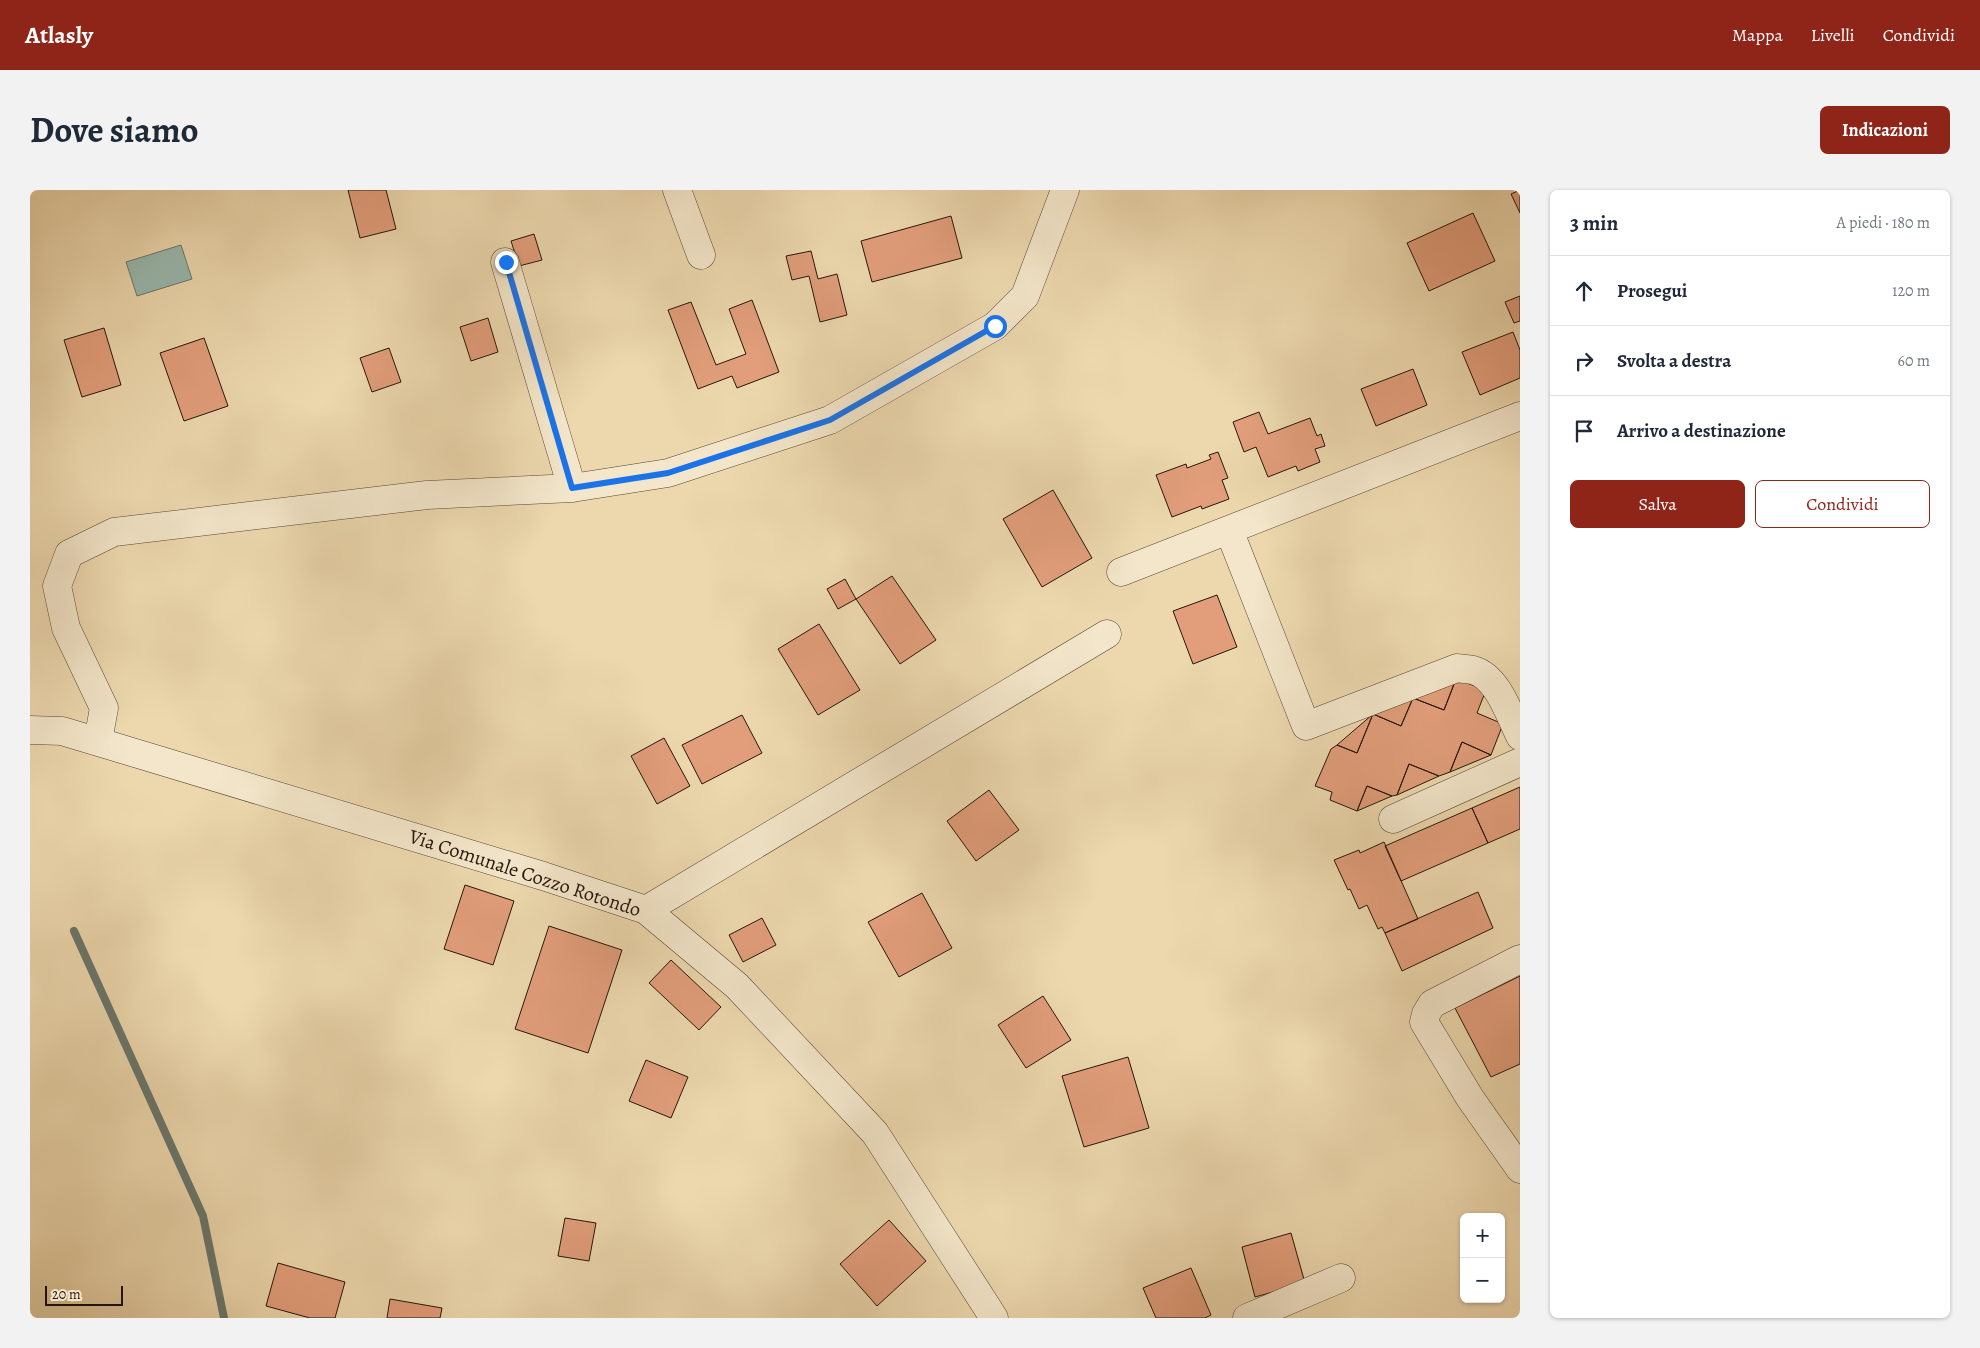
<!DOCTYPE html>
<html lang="it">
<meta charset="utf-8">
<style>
:root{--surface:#fff;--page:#f2f2f3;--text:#1f2937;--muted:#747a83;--line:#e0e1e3;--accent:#8f2418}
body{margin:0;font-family:Alegreya,serif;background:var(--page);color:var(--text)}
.controls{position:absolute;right:15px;bottom:15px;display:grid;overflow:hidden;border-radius:8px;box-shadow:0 1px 4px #0004}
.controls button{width:45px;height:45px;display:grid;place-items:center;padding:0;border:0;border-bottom:1px solid var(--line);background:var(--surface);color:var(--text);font:25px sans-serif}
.scale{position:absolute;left:15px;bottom:12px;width:78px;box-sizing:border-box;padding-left:5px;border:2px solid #26150a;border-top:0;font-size:14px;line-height:18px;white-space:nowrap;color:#26150a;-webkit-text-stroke:4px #f3e6ca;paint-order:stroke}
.stop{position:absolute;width:15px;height:15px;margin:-11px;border:4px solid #1a73e8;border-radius:50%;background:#fff}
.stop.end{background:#1a73e8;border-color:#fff;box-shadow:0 1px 5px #0008}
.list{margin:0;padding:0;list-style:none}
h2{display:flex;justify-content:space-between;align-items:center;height:65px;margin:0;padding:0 20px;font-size:21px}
h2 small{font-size:16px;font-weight:400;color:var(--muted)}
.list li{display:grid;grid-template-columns:32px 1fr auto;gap:15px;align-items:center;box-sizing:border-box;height:70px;padding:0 20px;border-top:1px solid var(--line)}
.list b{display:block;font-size:19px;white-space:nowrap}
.list em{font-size:16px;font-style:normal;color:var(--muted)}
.actions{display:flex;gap:10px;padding:15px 20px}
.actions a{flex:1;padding:11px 0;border:1px solid var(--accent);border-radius:8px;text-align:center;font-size:18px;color:var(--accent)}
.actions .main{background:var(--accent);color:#fff}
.icon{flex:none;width:28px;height:28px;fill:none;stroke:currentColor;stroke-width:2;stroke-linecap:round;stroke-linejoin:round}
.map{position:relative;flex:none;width:1490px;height:1128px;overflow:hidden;border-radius:8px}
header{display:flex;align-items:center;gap:30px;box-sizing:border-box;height:70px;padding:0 25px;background:var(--accent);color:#fff}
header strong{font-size:24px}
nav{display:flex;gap:28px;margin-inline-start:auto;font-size:18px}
.intro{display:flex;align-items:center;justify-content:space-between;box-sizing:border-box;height:120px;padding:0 30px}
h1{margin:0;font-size:35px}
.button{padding:12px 22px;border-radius:8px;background:var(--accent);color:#fff;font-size:18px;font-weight:700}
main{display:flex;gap:30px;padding:0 30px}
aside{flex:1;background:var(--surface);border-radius:8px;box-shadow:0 1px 4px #0004}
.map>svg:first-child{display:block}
.water{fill:#99b9af;stroke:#6b776d}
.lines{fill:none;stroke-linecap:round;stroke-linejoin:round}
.stream{stroke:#6b776d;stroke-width:8}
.building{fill:#e29e7b;stroke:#26150a}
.minor-casing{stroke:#584633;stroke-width:29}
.minor{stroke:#f3e6ca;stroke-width:28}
.route{stroke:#1a73e8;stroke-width:6}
.labels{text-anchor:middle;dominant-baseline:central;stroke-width:5;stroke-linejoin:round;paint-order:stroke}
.street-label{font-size:20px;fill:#26150a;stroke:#f3e6ca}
</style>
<header>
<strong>Atlasly</strong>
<nav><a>Mappa</a><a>Livelli</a><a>Condividi</a></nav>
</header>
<div class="intro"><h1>Dove siamo</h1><a class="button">Indicazioni</a></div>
<main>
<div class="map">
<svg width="1490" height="1128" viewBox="0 0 1490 1128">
<rect width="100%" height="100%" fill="#edd8ae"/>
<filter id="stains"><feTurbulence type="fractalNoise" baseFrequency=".004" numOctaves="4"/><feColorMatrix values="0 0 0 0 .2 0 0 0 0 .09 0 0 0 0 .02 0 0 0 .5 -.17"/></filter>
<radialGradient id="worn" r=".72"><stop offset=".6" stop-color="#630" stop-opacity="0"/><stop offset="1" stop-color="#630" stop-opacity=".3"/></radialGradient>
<!-- water -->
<path class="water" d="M151 55 162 89 107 106 96 72Z"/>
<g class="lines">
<!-- stream -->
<path class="stream" d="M44 741 173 1026 194 1128"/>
</g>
<!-- building -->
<path class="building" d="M318 0H356L366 39 330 48Z
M1490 0V23L1481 4Z
M1443 23 1465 71 1399 101 1377 53Z
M921 26 932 68 842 92 831 51Z
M504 44 512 70 489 76 481 51Z
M781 61 788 89 807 84 817 125 790 132 779 86 762 90 756 66Z
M1490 106V131L1484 133 1475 112Z
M722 110 749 182 707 198 702 186 668 199 638 120 661 112 686 175 716 164 699 119Z
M458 128 468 162 441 171 430 137Z
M74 138 91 195 52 207 34 150Z
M1483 142 1490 160V188L1450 205 1432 162Z
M174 148 198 216 154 231 130 163Z
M359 158 371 192 342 202 330 168Z
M1383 179 1397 215 1346 236 1331 199Z
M1229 222 1238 244 1280 228 1287 246 1291 244 1295 256 1285 259 1290 272 1268 281 1266 276 1238 287 1226 257 1214 262 1203 232Z
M1188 262 1198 288 1192 290 1199 309 1172 319 1171 316 1142 327 1126 285 1156 274 1157 278 1181 269 1179 265Z
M1023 300 1062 368 1012 397 973 329Z
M862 386 906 450 870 474 826 409Z
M815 389 826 409 808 419 797 399Z
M1187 405 1207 457 1163 474 1143 421Z
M789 434 830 500 788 525 748 459Z
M1426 489 1456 500 1447 523 1473 534 1461 565 1432 552 1420 582 1409 586 1379 574 1367 605 1362 606 1337 596 1327 621 1300 610 1302 602 1285 596 1301 559 1307 555 1327 563 1343 524 1371 536 1383 508 1414 520Z
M1426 489 1414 520 1383 508Z
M1383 508 1371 536 1343 524Z
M1343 524 1327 563 1307 555Z
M712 525 732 563 672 594 652 555Z
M634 548 660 596 627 614 601 566Z
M1432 552 1461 565 1420 582Z
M1379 574 1409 586 1367 605Z
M1337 596 1362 606 1327 621Z
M1490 597V639L1458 653 1442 618Z
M959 600 989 640 946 671 917 631Z
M1442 618 1458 653 1371 691 1355 656Z
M1354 652 1388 729 1355 743 1352 737 1348 739 1337 715 1329 719 1320 699 1318 700 1304 670 1329 660 1330 663Z
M435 695 484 711 463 775 414 759Z
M1448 702 1463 738 1372 781 1355 743Z
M892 703 922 758 869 787 838 732Z
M732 728 746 755 713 772 699 745Z
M519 736 592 760 558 863 485 839Z
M641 770 691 817 669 840 619 793Z
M1490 786V874L1461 887 1425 818Z
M1013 806 1041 850 996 878 968 835Z
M1098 867 1119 938 1054 957 1032 886Z
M616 870 658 887 641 928 599 911Z
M535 1028 566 1033 559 1071 528 1066Z
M859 1030 896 1071 847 1116 810 1074Z
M1261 1043 1275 1093 1225 1107 1212 1057Z
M248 1073 315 1092 305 1128H280L236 1116Z
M1161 1078 1181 1125 1175 1128H1126L1113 1098Z
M360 1109 412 1118 410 1128H357Z"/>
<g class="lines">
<defs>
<path id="minor" d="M647 0 671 65
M475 72 542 298
M1199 340 1276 536 1427 478C1432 479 1438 479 1443 480 1468 487 1479 524 1490 546
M1091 382 1490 226
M0 540 32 541 513 686 616 720 707 796 845 943 964 1128
M68 551 74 518 36 438 27 396 39 364 84 342 397 305 542 298 638 283 800 230 965 136 995 106 1035 0
M1363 629 1490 572
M616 720 1077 444
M1490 769 1402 814 1396 824 1394 832 1440 908 1490 979
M1217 1128 1311 1088"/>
</defs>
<!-- minor casing -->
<use href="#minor" class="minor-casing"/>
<!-- minor -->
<use href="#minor" class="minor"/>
</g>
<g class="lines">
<!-- route -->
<path class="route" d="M476 72 542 298 638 283 800 230 965 136"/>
</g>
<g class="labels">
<!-- street labels -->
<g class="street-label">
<text transform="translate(495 683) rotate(18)">Via Comunale Cozzo Rotondo</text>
</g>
</g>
<rect width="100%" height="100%" filter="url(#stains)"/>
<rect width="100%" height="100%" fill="url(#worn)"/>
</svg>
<div class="controls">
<button>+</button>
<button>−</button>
</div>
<div class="scale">20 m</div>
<div class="stop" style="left:965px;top:136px"></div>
<div class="stop end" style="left:476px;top:72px"></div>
</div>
<aside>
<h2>3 min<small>A piedi · 180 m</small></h2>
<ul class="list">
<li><svg class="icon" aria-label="ahead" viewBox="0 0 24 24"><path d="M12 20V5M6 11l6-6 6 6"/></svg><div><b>Prosegui</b></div><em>120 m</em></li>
<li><svg class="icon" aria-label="right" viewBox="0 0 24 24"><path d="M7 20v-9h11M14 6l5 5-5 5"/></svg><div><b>Svolta a destra</b></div><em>60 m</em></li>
<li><svg class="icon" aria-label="arrive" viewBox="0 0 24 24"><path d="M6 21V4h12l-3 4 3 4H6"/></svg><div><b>Arrivo a destinazione</b></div></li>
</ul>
<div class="actions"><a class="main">Salva</a><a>Condividi</a></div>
</aside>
</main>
